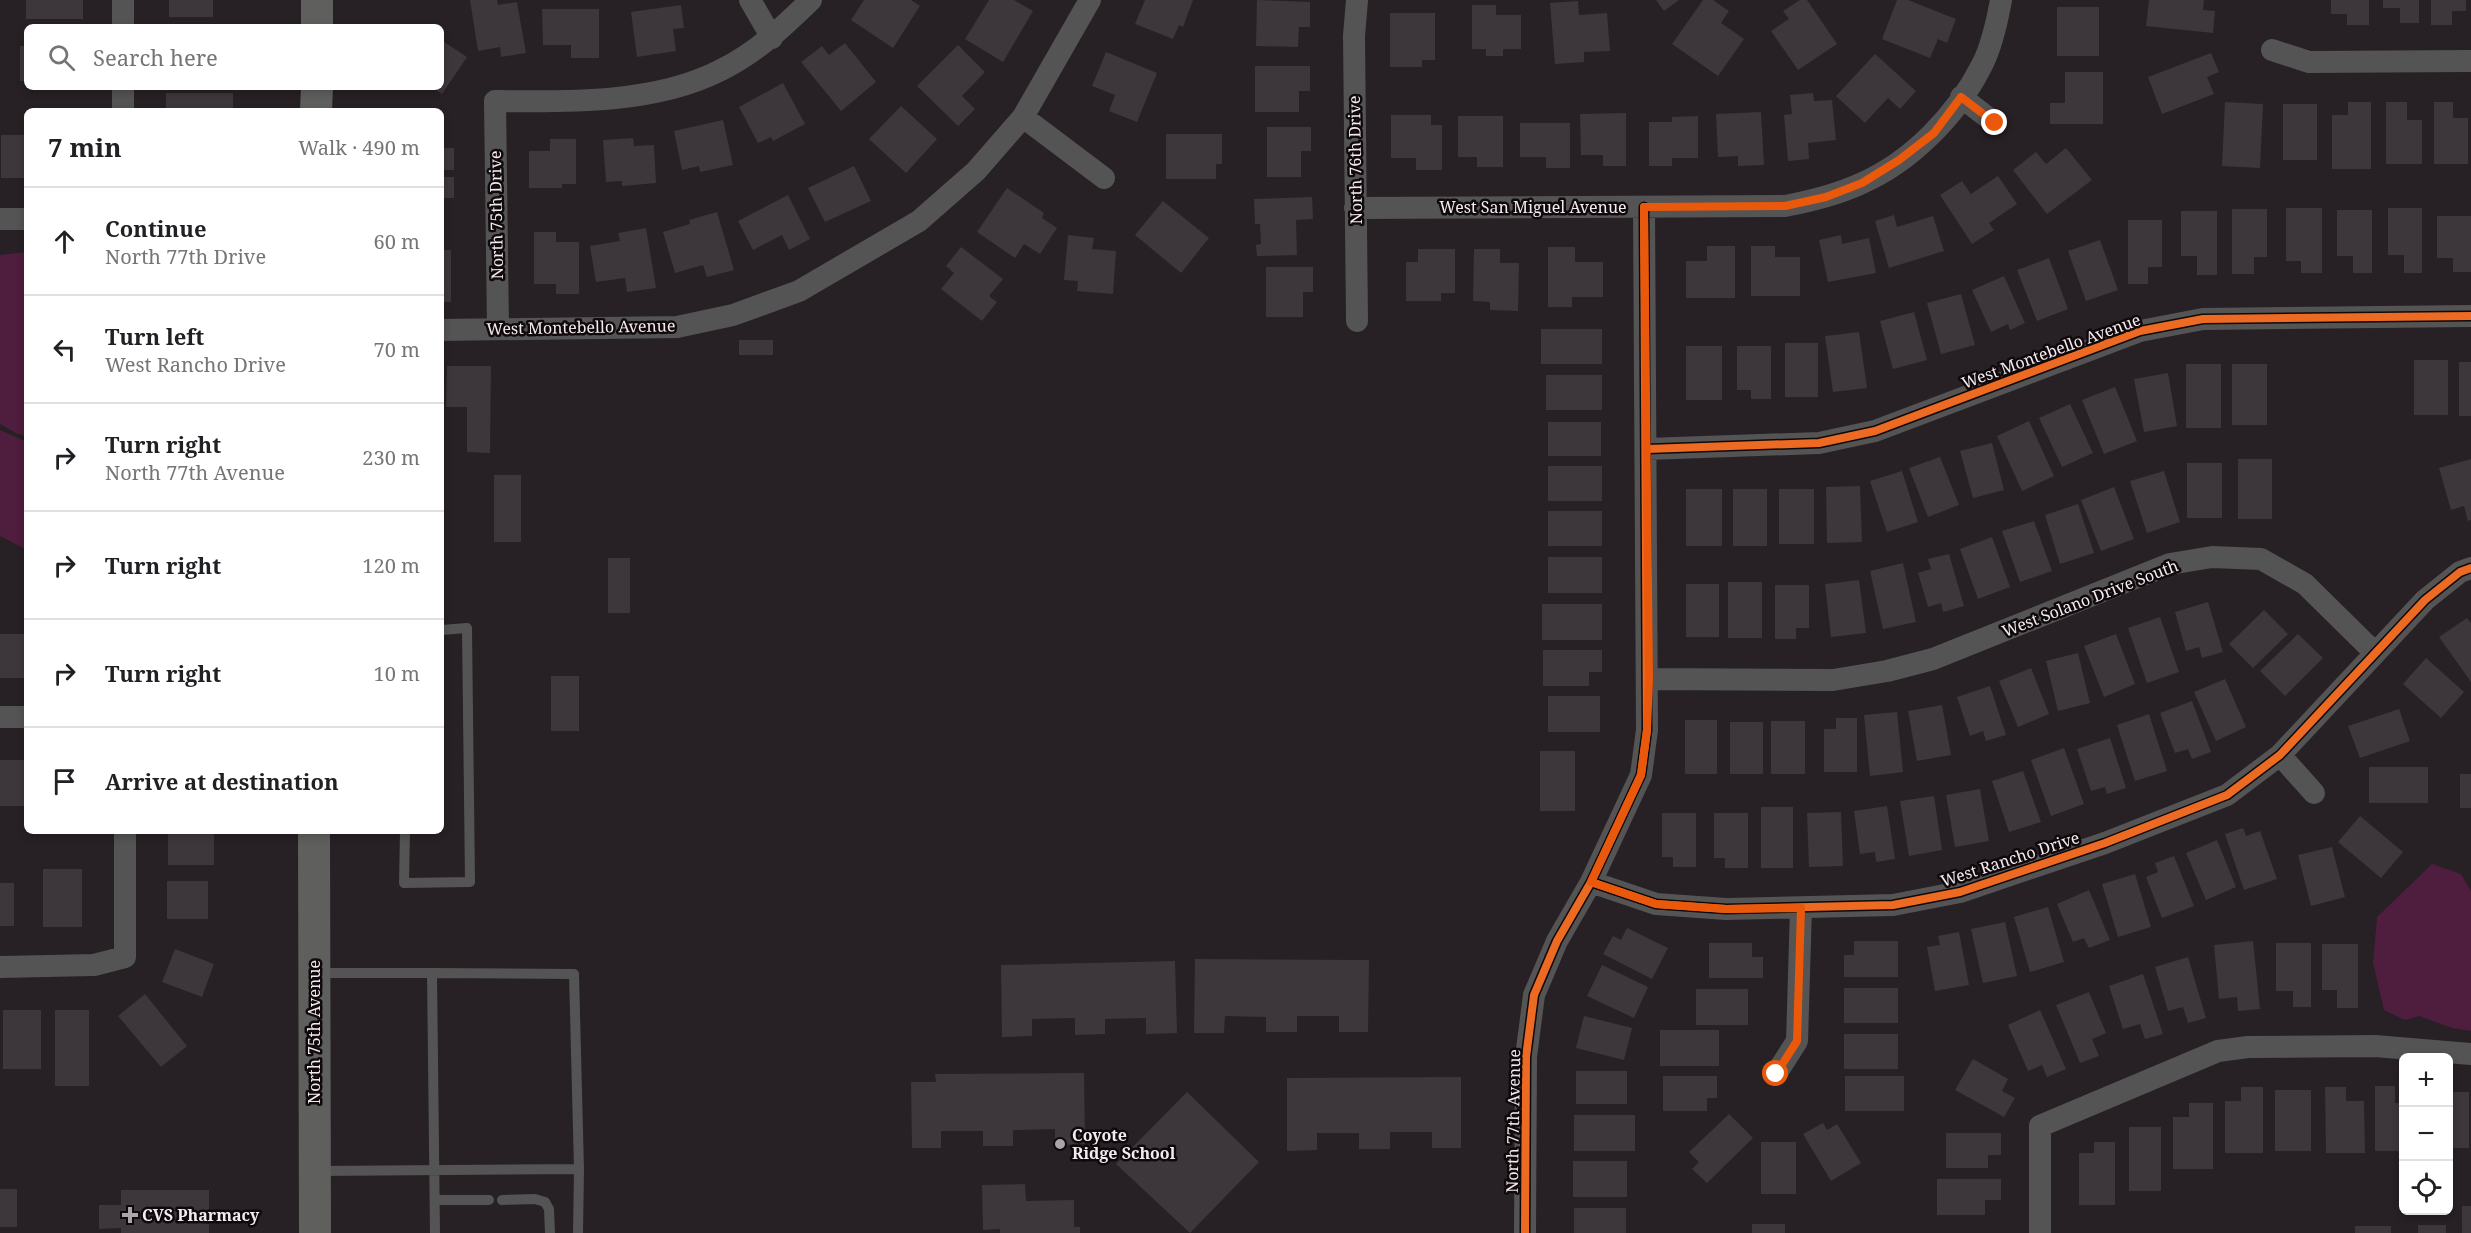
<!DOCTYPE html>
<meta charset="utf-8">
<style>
:root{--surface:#fff;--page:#f2f2f2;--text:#202124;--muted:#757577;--line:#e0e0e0}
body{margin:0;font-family:"Noto Serif",serif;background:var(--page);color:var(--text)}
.controls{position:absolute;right:18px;bottom:18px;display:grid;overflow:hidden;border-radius:9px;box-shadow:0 3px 9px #0003}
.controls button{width:54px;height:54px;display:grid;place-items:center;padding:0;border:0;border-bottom:2px solid var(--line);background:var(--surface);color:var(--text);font:30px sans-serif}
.stop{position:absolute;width:18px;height:18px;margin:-14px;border:4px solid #ea580c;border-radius:50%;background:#fff}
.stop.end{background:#ea580c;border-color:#fff;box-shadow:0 2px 6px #0008}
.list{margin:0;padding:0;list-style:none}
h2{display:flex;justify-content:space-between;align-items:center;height:78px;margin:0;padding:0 24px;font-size:26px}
h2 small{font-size:20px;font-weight:400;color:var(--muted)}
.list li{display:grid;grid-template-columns:39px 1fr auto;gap:18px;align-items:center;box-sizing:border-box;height:108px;padding:0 24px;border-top:2px solid var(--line)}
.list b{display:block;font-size:22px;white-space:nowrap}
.list p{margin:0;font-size:20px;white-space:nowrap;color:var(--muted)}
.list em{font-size:20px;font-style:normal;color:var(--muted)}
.icon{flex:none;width:33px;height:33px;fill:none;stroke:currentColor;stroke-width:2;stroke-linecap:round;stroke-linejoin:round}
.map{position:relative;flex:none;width:2471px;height:1233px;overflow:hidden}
.search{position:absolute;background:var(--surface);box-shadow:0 3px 9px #0003;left:24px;top:24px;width:420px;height:66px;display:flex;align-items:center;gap:15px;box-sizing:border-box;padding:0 21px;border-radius:9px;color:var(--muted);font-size:22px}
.panel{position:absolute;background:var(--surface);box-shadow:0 3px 9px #0003;left:24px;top:108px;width:420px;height:726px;border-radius:9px}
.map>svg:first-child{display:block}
.green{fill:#4f1d3e}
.building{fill:#3d363b}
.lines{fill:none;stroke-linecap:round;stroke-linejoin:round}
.service{stroke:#535453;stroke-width:10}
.minor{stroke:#535453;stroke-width:22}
.secondary{stroke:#5f605e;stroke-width:32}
.cycleway-casing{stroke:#0f090c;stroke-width:11}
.cycleway{stroke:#ed6a23;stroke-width:8}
.route{stroke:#ea580c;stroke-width:8}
.poi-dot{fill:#aca4a9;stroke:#0f090c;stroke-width:2}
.labels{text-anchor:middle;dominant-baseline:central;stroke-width:5;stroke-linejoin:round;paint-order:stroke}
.street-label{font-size:16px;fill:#f4ebf0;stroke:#0f090c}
.poi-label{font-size:16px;font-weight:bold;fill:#f4ebf0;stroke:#0f090c;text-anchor:start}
</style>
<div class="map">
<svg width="2471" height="1233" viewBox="0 0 2471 1233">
<rect width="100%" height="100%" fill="#272024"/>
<!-- green -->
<path class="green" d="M27 252V436L18 434 0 424V255Z
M0 430 27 442V550L0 536Z
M2432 864 2461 874 2471 891V1031L2452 1028 2419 1016 2405 1020 2384 1010 2373 963 2377 917Z"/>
<!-- building -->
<path class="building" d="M26 0H83V19H26Z
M169 0H213V17H169Z
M470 0H497L498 5 517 2 526 53 501 57 500 47 478 51Z
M864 0H911L920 6 893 48 851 20Z
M989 0H1014L1033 11 1003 62 965 39Z
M1145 0H1193L1183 27 1179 25 1173 39 1135 24Z
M1257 0 1310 2V27H1299L1298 47 1256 46Z
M1656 0H1679L1664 11Z
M1703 0H1713L1729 11 1721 23 1744 39 1718 76 1672 44Z
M1800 0H1807L1837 44 1798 70 1771 31 1789 19 1783 11Z
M1897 0H1908L1956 19 1947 43 1938 39 1930 58 1882 39Z
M2149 0H2204L2203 10 2215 11 2213 33 2146 26Z
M2331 0H2369V25H2347V14H2331Z
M2383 0H2419V23H2400V8H2383Z
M2431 0H2466V11H2452V25H2431Z
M1578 1 1579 15 1607 13 1610 51 1584 52V62L1555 64 1550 3Z
M681 5 684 28 673 29 676 51 637 57 631 12Z
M1472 5H1496V15H1521V49H1503V56H1486V49H1472Z
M2057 7H2099V56H2057Z
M542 9H599V58H571V45H543Z
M1390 13H1435V60H1422V67H1390Z
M441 40 467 57 442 94 432 87H441Z
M845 43 876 82 841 111 801 62 822 46 829 55Z
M958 45 985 72 962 96 975 109 958 126 917 86Z
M20 46H27V81H20Z
M1106 52 1157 73 1137 122 1109 111 1115 95 1092 86Z
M2211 53 2219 72 2207 77 2214 94 2162 114 2148 77Z
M1875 54 1916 91 1900 109 1888 98 1865 123 1836 96Z
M1255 66H1310V91H1299V112H1255Z
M2065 72H2103V124H2050V103H2065Z
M783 83 805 124 773 141 771 137 758 143 739 107Z
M166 93H233V111H166Z
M1813 93 1814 101 1832 100 1836 140 1808 143 1809 159 1788 161 1784 115 1792 114 1790 95Z
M2225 102 2263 104 2260 168 2222 166Z
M2348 102H2371V169H2332V115H2348Z
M2386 102H2407V120H2422V164H2386Z
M2434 102H2453V118H2468V164H2434Z
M2283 104H2317V160H2283Z
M901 106 937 139 906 173 869 139Z
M1761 112 1764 165 1738 166V156L1718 157 1716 114Z
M1626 113V166H1603V155H1581L1580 114Z
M1391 115H1431V125H1442V170H1416V158H1391Z
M1458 116H1503V167H1477V157H1458Z
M1698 116V158H1672V166H1649V122H1672V117Z
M723 120 733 165 700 172 699 166 682 170 674 131Z
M1520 123H1570V168H1546V157H1520Z
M1267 127H1311V151H1301V177H1267Z
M1166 134H1222V164H1216V179H1166Z
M1 135H27V178H1Z
M633 138 634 146 654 145 656 183 622 186V181L606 182 603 140Z
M550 139H576V184H562V188H529V151H550Z
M441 148H454V170H441Z
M2066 148 2092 180 2047 214 2013 170 2036 152 2046 164Z
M854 166 871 201 825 222 808 188Z
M1998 176 2017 204 1989 223 1994 230 1972 244 1940 195 1962 181 1971 194Z
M441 177H454V198H441Z
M1007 188 1044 213 1042 218 1057 228 1040 254 1024 244 1015 258 977 232Z
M788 195 810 239 789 250 782 235 753 250 738 221Z
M1312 197 1313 219 1296 220 1297 255 1257 256 1256 245 1261 244 1260 224H1255L1254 199Z
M1163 201 1209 238 1181 273 1135 235Z
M2286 208H2322V273H2301V261H2286Z
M2388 208H2422V273H2404V255H2388Z
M2232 209H2267V257H2254V274H2232Z
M2337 210H2372V273H2353V256H2337Z
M2181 211H2217V275H2197V256H2181Z
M717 212 734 270 707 277 703 265 675 273 663 232 690 224 689 220Z
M1894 215 1897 227 1933 216 1944 251 1889 268 1875 221Z
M2437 216H2471V272H2453V258H2437Z
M2128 220H2162V267H2148V284H2128Z
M646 228 656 288 627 292 625 278 596 282 590 246 620 241 618 233Z
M534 232H556V242H579V294H556V284H534Z
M1068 235 1094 238 1092 249 1116 251 1113 294 1077 291 1078 281 1064 280Z
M1841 235 1842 244 1869 238 1876 273 1828 282 1819 240Z
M2100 240 2118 290 2086 301 2068 251Z
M1707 246H1735V298H1686V261H1707Z
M1751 246H1775V257H1800V296H1751Z
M961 247 1003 279 989 296 997 302 982 321 941 289 954 273 946 266Z
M1548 247H1575V262H1603V297H1572V307H1548Z
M1418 249H1455V293H1441V301H1406V262H1418Z
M1474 249H1500V263H1519L1518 311 1490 310V302L1473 301Z
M441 250H451V302H441Z
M2049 258 2068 309 2037 321 2017 270Z
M1266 267H1313V292H1303V317H1266Z
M2004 276 2025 323 2010 330 2008 324 1991 332 1972 290Z
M1961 294 1975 345 1941 354 1927 303Z
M1914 312 1927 360 1893 369 1880 321Z
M1541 329H1602V364H1541Z
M1859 332 1867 388 1833 392 1825 336Z
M739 340H773V355H739Z
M1785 343H1818V397H1785Z
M1686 346H1722V400H1686Z
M1737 346H1771V399H1751V390H1737Z
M2414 360H2448V415H2414Z
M2459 362H2471V416H2459Z
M2186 364H2221V428H2186Z
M2232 364H2267V425H2232Z
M447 366H491L490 453 467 452V407H446Z
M2168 373 2177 426 2144 432 2134 379Z
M1546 375H1602V410H1546Z
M2115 387 2137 441 2104 454 2082 400Z
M2070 404 2093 453 2062 467 2039 418Z
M2029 421 2054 476 2022 491 1997 436Z
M1548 422H1601V456H1548Z
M1992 443 2004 490 1973 498 1960 451Z
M1940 457 1959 505 1928 517 1909 468Z
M2238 459H2272V519H2238Z
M2471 459V520L2468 521 2464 506 2451 510 2439 468Z
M2187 463H2222V518H2187Z
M1548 466H1602V501H1548Z
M1902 471 1918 522 1887 532 1870 481Z
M2164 471 2180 522 2147 533 2130 481Z
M494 475H521V542H494Z
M1860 486 1862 542 1827 543 1826 487Z
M2114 487 2134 539 2101 551 2081 500Z
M1686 489H1722V546H1686Z
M1733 489H1767V546H1733Z
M1779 489H1814V544H1779Z
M2078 504 2094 553 2060 564 2045 515Z
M1548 511H1602V546H1548Z
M2034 521 2052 571 2020 582 2002 531Z
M1992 537 2010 587 1978 599 1960 549Z
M1949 554 1964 606 1943 612 1941 603 1928 607 1918 573 1931 569 1928 559Z
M1548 557H1602V593H1548Z
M608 558H630V613H608Z
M1903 563 1916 622 1883 629 1870 571Z
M1859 580 1866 633 1831 637 1825 584Z
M1728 582H1762V638H1728Z
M1686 584H1719V637H1686Z
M1775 585H1809V628H1796V639H1775Z
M2208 602 2223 652 2202 658 2199 647 2186 651 2175 612Z
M1542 604H1602V640H1542Z
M2264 610 2288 634 2253 668 2229 644Z
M2160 617 2179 672 2147 683 2128 628Z
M2467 618 2471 623V682L2439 637Z
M0 634H27V678H0Z
M2116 634 2135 684 2104 697 2084 646Z
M2298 634 2323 658 2285 696 2260 671Z
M1543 650H1602V672H1589V686H1543Z
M2078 653 2090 703 2058 711 2046 661Z
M2426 658 2464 692 2441 718 2403 684Z
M2031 668 2049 714 2018 727 1999 681Z
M551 676H579V731H551Z
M2225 679 2246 727 2216 741 2194 692Z
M1990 686 2006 735 1986 741 1983 731 1970 736 1957 697Z
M1548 696H1600V732H1548Z
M2192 701 2211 752 2192 759 2188 749 2175 753 2160 713Z
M1942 705 1951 755 1917 761 1908 711Z
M2399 709 2410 741 2360 758 2348 726Z
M1897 712 1903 772 1870 776 1864 715Z
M2149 714 2167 771 2135 781 2117 725Z
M1836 718H1857V772H1824V729H1836Z
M1685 720H1717V774H1685Z
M1771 721H1805V774H1771Z
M1730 722H1763V774H1730Z
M2110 738 2126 788 2107 794 2105 787 2091 791 2077 749Z
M2064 748 2084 804 2051 816 2031 760Z
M1540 751H1575V811H1540Z
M0 760H27V806H0Z
M2369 767H2428V803H2369Z
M2023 771 2041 822 2009 832 1992 781Z
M2460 774H2471V808H2460Z
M1980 789 1989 841 1955 847 1946 795Z
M1934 796 1942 850 1909 856 1900 801Z
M1887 806 1895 859 1876 862 1875 852 1860 854 1854 811Z
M1761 807H1793V868H1761Z
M1841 812 1843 866 1809 867 1807 813Z
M1662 813H1696V867H1673V857H1662Z
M1714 813H1748V868H1725V858H1714Z
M2360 816 2403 852 2381 878 2338 842Z
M2243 828 2246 836 2260 831 2277 879 2244 890 2225 834Z
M168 831H214V865H168Z
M2217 840 2236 887 2206 900 2186 853Z
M2332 847 2345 897 2311 906 2298 855Z
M2174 856 2194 906 2162 918 2146 877 2158 872 2155 863Z
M43 869H82V927H43Z
M2135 874 2151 927 2118 937 2102 884Z
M167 881H208V919H167Z
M0 883H14V926H0Z
M2089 890 2110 940 2089 948 2084 938 2073 942 2057 904Z
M2048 907 2064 962 2030 972 2014 917Z
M2005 922 2017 976 1983 983 1971 929Z
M1627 928 1668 948 1652 979 1603 954 1613 936 1621 940Z
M1959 932 1969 985 1935 991 1927 947 1940 945 1938 936Z
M1854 941H1898V977H1844V955H1854Z
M2253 941 2260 1009 2238 1011 2237 997 2219 999 2214 945Z
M1709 943H1752V957H1763V978H1709Z
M2276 943H2311V1007H2293V991H2276Z
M2322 944H2358V1008H2337V990H2322Z
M175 949 214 964 202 997 162 982Z
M2188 957 2206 1018 2188 1023 2183 1007 2168 1011 2155 967Z
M1195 959 1369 960 1368 1032H1339V1016H1297V1032H1266V1017L1225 1016 1224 1033H1194Z
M1175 961 1177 1033 1146 1034V1018L1105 1019V1034L1075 1035V1018L1032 1019V1036L1002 1037 1001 965Z
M1602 965 1648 987 1634 1018 1587 996Z
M2143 974 2163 1034 2145 1039 2140 1024 2123 1029 2109 986Z
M1844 988H1898V1023H1844Z
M1696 989H1748V1025H1696Z
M2089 992 2106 1033 2092 1039 2099 1056 2080 1063 2056 1005Z
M145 994 187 1046 161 1067 118 1016Z
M3 1010H41V1069H3Z
M55 1010H89V1086H55Z
M2040 1010 2066 1069 2047 1077 2042 1065 2028 1071 2008 1025Z
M1584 1016 1632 1028 1624 1060 1576 1048Z
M1660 1030H1719V1066H1660Z
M1844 1034H1898V1069H1844Z
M1973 1059 2008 1079 2002 1091 2015 1098 2004 1117 1955 1090Z
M1576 1071H1627V1104H1576Z
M1084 1073 1085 1144 1055 1145V1129L1013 1130V1146H983V1131H941V1148H912L911 1082H936L935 1074Z
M1663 1076H1717V1098H1707V1111H1663Z
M1845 1076H1904V1111H1845Z
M1461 1077V1148H1432V1132H1390V1149H1359V1133H1317V1150L1287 1151V1078Z
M2375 1086H2395V1103H2404V1151H2375Z
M2241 1087H2263V1153H2225V1101H2241Z
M2325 1087H2346V1101H2364L2365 1153H2326Z
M2275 1090H2311V1151H2275Z
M1187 1092 1259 1162 1190 1233 1116 1164Z
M2448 1092H2469V1148H2448Z
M2189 1103H2213V1169H2173V1117H2189Z
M1729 1114 1753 1138 1707 1183 1692 1169 1699 1162 1689 1152Z
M1574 1115H1635V1151H1574Z
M1823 1123 1827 1130 1837 1124 1861 1163 1831 1181 1803 1134Z
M2129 1127H2161V1191H2129Z
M1946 1133H2001V1155H1988V1168H1946Z
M1761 1142H1796V1194H1761Z
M2094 1142H2115V1205H2079V1153H2094Z
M1573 1161H1627V1197H1573Z
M1937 1179H2001V1200H1985V1215H1937Z
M1025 1184 1026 1201 1074 1200V1227H1080V1233H1000V1229L983 1230 982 1185Z
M0 1189H17V1227H0Z
M121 1190H209V1233H121V1228L99 1229V1205H121Z
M2462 1206H2471V1233H2462Z
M1574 1208H1626V1233H1574Z
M1752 1224H1785V1233H1752Z
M2418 1225H2446V1233H2418Z
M2355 1226H2391V1233H2355Z"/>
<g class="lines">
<!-- service -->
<path class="service" d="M405 831 404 883 470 882 467 628 441 630
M316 973H432
M319 1171 579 1169 578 1233
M435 1200H489
M502 1200 535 1199 545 1202 549 1209 550 1233
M435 1233 432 973 574 974 579 1169"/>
<!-- minor -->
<path class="minor" d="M123 0V27
M750 0 772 38
M1357 0 1354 36 1357 321
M2272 50 2309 62 2471 61
M123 87V111
M1961 97 1995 123
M1023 117 1104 178
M1355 208 1785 206C1811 201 1836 195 1860 184 1911 162 1957 115 1982 65 1992 46 1997 22 2001 0
M0 219H27
M498 329 495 101C567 102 655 104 721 70 756 53 783 27 811 0
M441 330 677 327 733 315 799 291 919 221 976 171 1023 117 1090 0
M1647 449 1819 443 1875 431 2140 331 2203 319 2471 316
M1649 679 1833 680 1887 671 1933 659 2170 564 2212 557 2261 559 2305 584 2374 652
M0 717H27
M2280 755 2314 793
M1591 882 1656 904 1726 909 1893 905 1960 892 2105 843 2227 795 2280 755 2425 600 2460 572 2471 568
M0 967 94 965 125 957V831
M1776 1074 1797 1041 1801 908
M1525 1233 1526 1057 1534 995 1557 941 1591 882 1641 775 1647 730 1644 207
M2040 1233V1126L2218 1051 2248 1047 2375 1046 2471 1054"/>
<!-- secondary -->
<path class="secondary" d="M317 27V0
M316 111 317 87
M314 831 315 1233"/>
<defs>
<path id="cycleway" d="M1647 449 1819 443 1875 431 2140 331 2203 319 2471 316
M1591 882 1656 904 1726 909 1893 905 1960 892 2105 843 2227 795 2280 755 2425 600 2460 572 2471 568
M1525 1233 1526 1057 1534 995 1557 941 1591 882 1641 775 1647 730 1644 207"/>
</defs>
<!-- cycleway casing -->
<use href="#cycleway" class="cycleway-casing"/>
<!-- cycleway -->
<use href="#cycleway" class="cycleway"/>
</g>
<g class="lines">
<!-- route -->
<path class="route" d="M1776 1074 1797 1041 1801 908 1726 909 1656 904 1591 882 1641 775 1647 730 1649 679 1644 207 1785 206 1826 197 1862 183 1899 160 1934 133 1961 97 1995 123"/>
</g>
<!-- markers -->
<g class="poi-dot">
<circle cx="1060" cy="1144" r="6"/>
<path d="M127 1206h6v6h6v6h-6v6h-6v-6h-6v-6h6z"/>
</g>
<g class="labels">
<!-- street labels -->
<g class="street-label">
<text transform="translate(1355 160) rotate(-91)">North 76th Drive</text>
<text x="1533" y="207">West San Miguel Avenue</text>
<text transform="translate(496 215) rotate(-91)">North 75th Drive</text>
<text transform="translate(581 327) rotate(-1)">West Montebello Avenue</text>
<text transform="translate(2051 351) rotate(-20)">West Montebello Avenue</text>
<text transform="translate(2090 598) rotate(-21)">West Solano Drive South</text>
<text transform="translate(2010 859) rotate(-18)">West Rancho Drive</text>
<text transform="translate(314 1032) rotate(-90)">North 75th Avenue</text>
<text transform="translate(1513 1121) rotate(-89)">North 77th Avenue</text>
</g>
<!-- poi labels -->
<g class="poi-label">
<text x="1072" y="1135">Coyote<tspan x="1072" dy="18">Ridge School</tspan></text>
<text x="142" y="1215">CVS Pharmacy</text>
</g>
</g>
</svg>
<div class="controls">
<button>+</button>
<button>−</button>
<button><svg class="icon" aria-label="locate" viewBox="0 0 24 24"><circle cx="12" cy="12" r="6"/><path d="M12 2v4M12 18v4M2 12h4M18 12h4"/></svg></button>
</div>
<div class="stop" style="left:1776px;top:1074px"></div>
<div class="stop end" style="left:1995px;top:123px"></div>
<div class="search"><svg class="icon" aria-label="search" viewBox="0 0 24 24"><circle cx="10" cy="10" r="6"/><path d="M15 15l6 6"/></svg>Search here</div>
<section class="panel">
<h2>7 min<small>Walk · 490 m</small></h2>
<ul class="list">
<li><svg class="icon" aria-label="ahead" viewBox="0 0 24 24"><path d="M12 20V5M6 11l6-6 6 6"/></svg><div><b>Continue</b><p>North 77th Drive</p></div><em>60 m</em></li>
<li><svg class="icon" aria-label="left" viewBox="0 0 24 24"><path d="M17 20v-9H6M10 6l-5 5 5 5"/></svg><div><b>Turn left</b><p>West Rancho Drive</p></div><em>70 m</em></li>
<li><svg class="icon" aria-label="right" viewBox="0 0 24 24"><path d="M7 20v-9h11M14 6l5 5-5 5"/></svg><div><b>Turn right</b><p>North 77th Avenue</p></div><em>230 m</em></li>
<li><svg class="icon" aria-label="right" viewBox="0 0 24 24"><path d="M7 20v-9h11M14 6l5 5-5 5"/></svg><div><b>Turn right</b></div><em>120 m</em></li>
<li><svg class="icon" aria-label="right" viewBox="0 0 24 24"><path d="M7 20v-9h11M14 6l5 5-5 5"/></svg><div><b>Turn right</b></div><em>10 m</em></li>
<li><svg class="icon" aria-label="arrive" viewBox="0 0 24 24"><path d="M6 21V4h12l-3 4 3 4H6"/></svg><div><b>Arrive at destination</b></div></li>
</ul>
</section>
</div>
